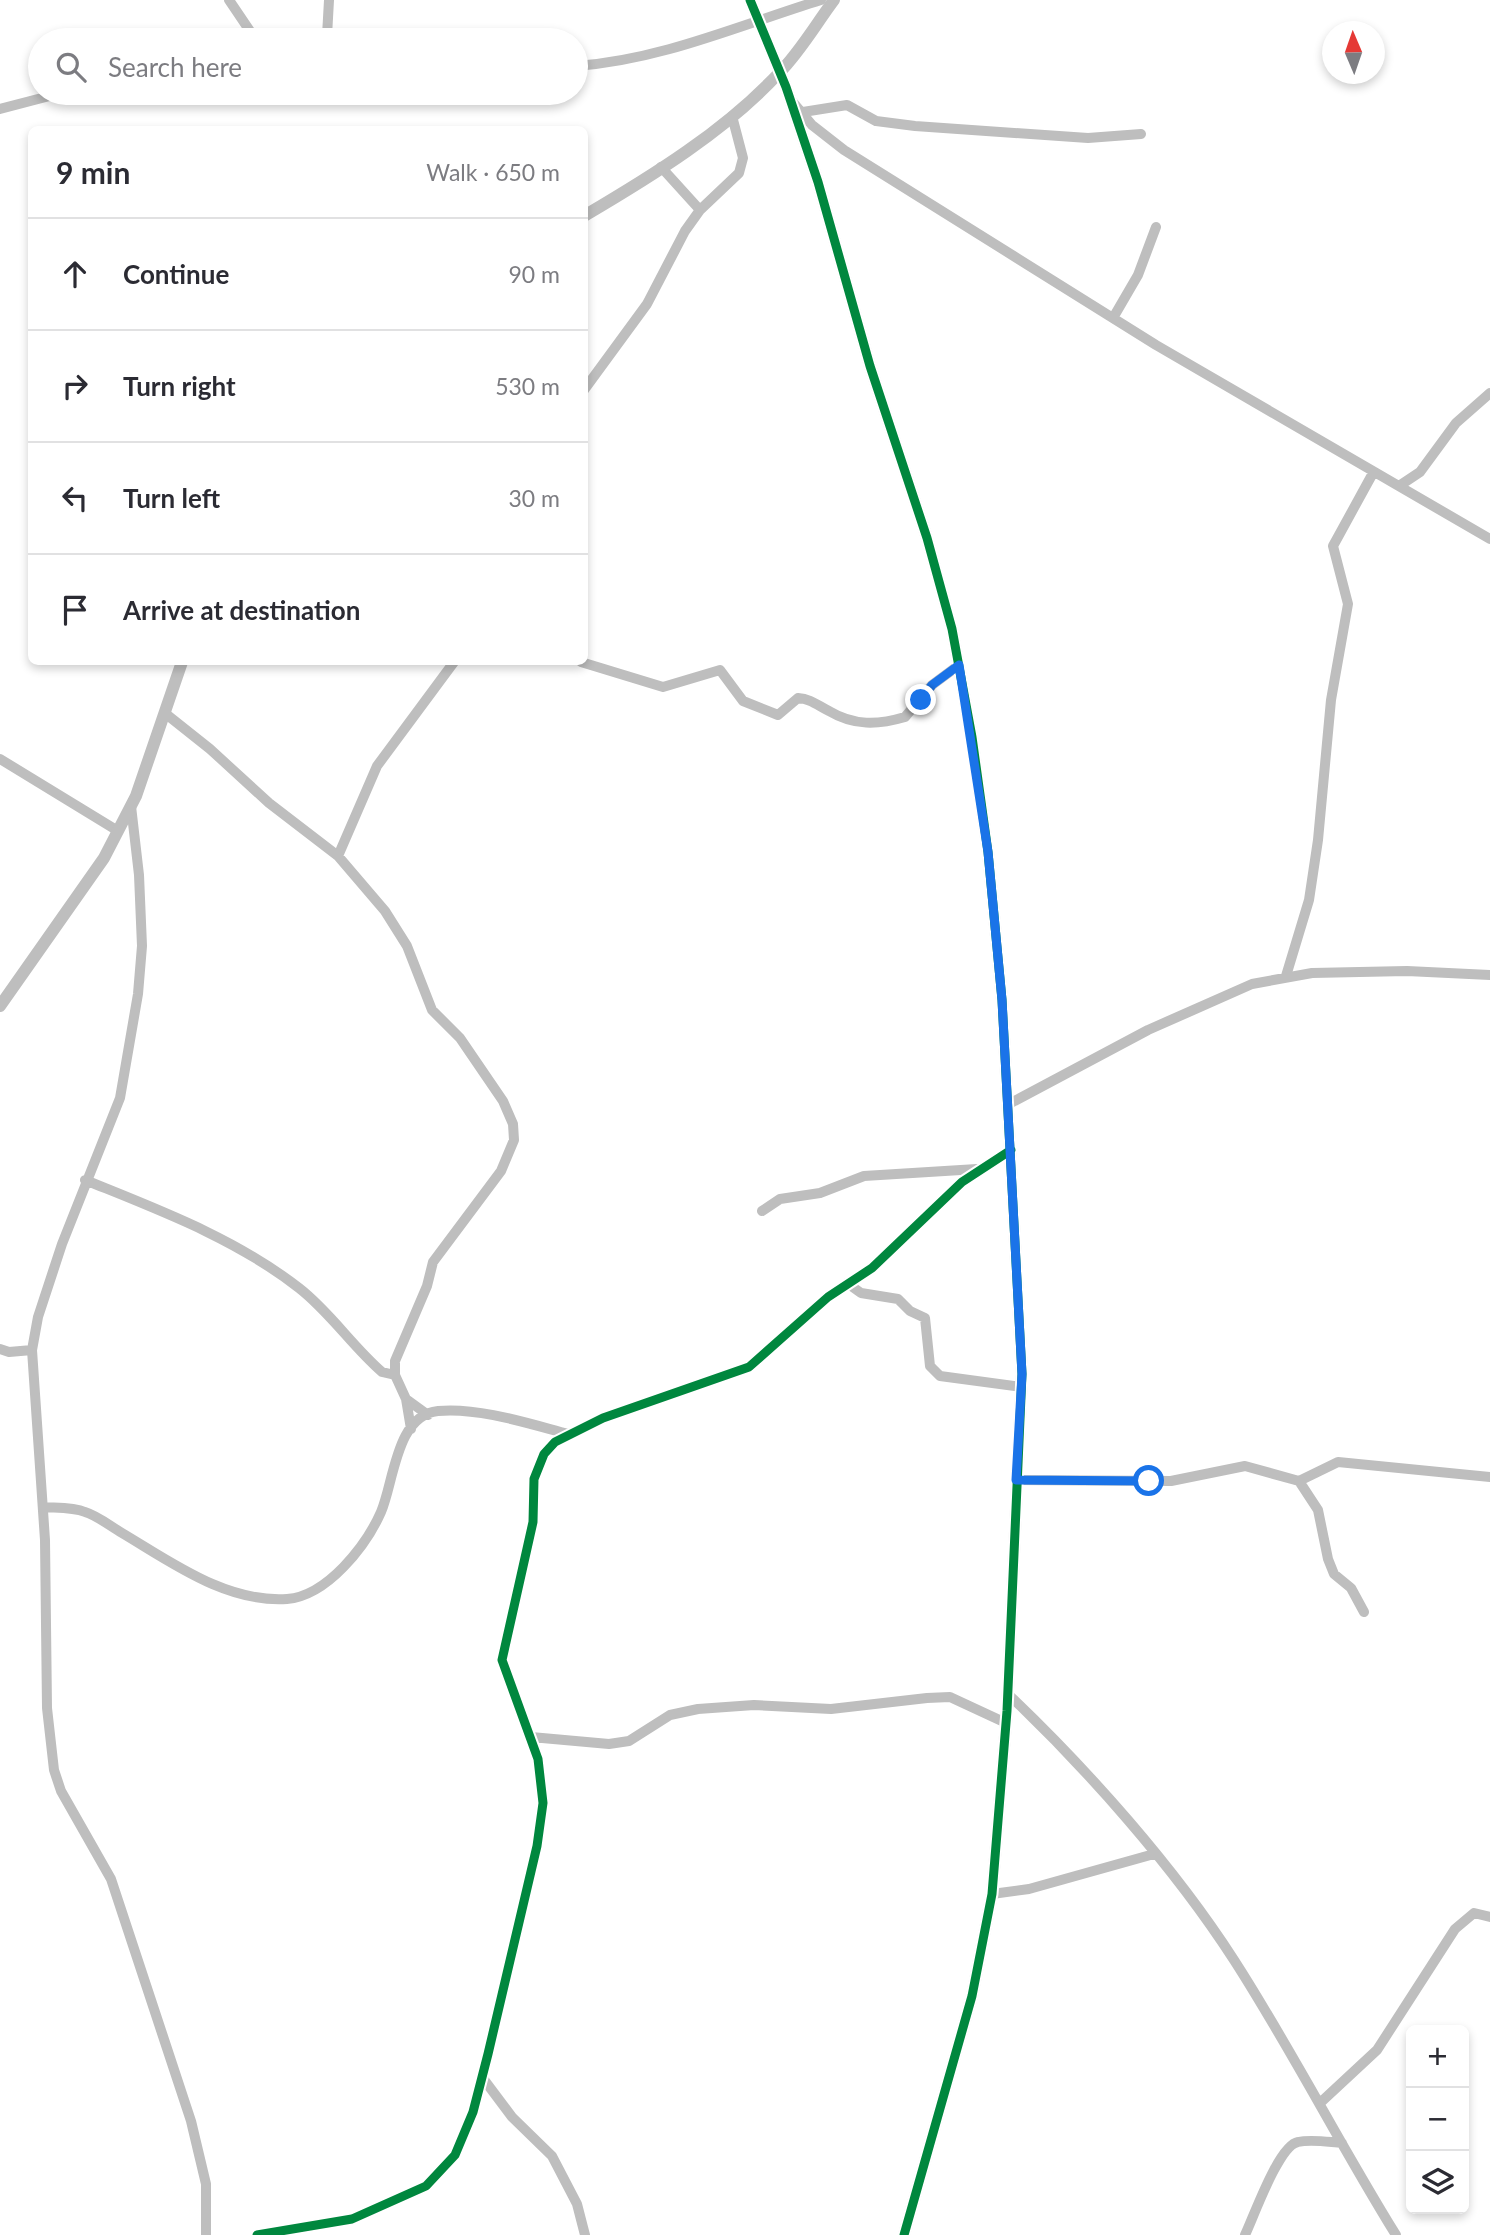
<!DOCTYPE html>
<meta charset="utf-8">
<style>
:root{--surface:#fff;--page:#f2f2f3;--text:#2b2b33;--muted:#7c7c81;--line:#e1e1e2}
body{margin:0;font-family:Lato,sans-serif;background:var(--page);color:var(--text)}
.controls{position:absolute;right:21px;bottom:21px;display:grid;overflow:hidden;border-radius:10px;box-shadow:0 4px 10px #0003}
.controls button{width:63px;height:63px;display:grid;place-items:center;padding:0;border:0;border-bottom:2px solid var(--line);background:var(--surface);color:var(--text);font:35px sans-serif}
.compass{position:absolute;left:1322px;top:21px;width:63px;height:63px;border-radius:50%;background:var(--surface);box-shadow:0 4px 10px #0003;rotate:358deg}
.stop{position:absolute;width:21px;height:21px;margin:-16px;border:5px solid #1a73e8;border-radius:50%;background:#fff}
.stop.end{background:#1a73e8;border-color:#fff;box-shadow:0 2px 7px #0008}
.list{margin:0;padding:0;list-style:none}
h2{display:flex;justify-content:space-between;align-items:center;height:91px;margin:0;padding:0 28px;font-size:30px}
h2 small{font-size:23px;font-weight:400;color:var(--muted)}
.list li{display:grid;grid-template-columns:46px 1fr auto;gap:21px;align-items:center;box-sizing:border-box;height:112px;padding:0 28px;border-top:2px solid var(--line)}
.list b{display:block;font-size:26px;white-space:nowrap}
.list em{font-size:23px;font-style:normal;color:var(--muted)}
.icon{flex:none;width:38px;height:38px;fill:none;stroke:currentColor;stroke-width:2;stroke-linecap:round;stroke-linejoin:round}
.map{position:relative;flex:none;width:1490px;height:2235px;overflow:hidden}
.search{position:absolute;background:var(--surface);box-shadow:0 4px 10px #0003;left:28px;top:28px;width:560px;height:77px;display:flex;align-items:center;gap:18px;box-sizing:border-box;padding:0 24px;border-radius:38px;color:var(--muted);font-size:26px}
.panel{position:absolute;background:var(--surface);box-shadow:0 4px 10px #0003;left:28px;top:126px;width:560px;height:539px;border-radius:10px}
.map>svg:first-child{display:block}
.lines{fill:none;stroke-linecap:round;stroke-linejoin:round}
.minor{stroke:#bebebe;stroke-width:10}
.tertiary{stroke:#bebebe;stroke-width:12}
.cycleway-casing{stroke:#fff;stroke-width:13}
.cycleway{stroke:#00873e;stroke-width:9}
.route{stroke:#1a73e8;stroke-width:9}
</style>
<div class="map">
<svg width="1490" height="2235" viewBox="0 0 1490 2235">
<rect width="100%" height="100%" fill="#fff"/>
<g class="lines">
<!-- minor -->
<path class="minor" d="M229 0 256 40
M327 36 329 0
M267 40 327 36 351 40
M576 66C661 60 740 25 821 0
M791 100 812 125 844 150 1156 345 1490 539
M0 109 61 93
M803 112 847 105 876 121 915 126 1088 138 1141 134
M661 167 700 210
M1113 318 1138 275 1156 227
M584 390 647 304 685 231 700 210 739 173 743 158 732 116
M1399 486 1420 472 1456 423 1490 393
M581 662 663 687 720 670 743 701 778 715 798 698C811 699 817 705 829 711 854 726 878 725 905 717L932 685 959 665
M166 714 210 749 269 803 338 856 385 911 407 946 432 1010 460 1038 503 1101 513 1124 514 1140 501 1171 433 1262 427 1286 395 1361V1375L406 1399 428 1415
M0 759 118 831
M131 806 139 875 142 946 138 994 120 1098 62 1244 38 1317 32 1350 45 1540 47 1708 54 1770 61 1791 111 1879 191 2121 206 2184V2235
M338 856 377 766 454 662
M1286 976 1309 900 1318 840 1331 700 1348 604 1333 546 1373 473
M1007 1105 1148 1030 1252 984 1312 973 1407 971 1490 975
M85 1180C159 1210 235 1238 299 1288 330 1312 352 1346 382 1372L395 1375
M762 1211 780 1199 820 1193 864 1176 977 1169
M847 1283 861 1293 898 1299 910 1311 925 1318 930 1366 940 1376 1022 1387
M0 1349 9 1352 32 1350
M406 1399 411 1429
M1016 1480 1171 1481 1245 1466 1299 1481 1318 1510 1328 1559 1334 1574 1351 1588 1364 1612
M1299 1481 1338 1462 1490 1477
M43 1507C56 1508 73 1507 85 1512 98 1516 110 1526 122 1533 171 1562 226 1603 287 1599 327 1596 366 1546 381 1512 394 1482 396 1415 438 1411 478 1407 530 1424 568 1434
M1008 1694C1088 1770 1174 1867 1234 1960 1292 2050 1340 2145 1396 2235
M531 1737 609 1744 629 1741 670 1715 698 1709 754 1705 831 1709 927 1698 950 1697 1006 1723
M992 1894 1029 1889 1154 1854
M482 2077 512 2117 552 2156 577 2204 585 2235
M1320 2103 1377 2050 1455 1929 1474 1913 1490 1917
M257 2235 352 2219 426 2186 455 2155 473 2112 488 2054 537 1846 543 1803 538 1759 502 1660 533 1522 534 1479 544 1454 555 1442 603 1418 749 1367 828 1297 872 1268 962 1182 1011 1150
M1245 2235C1254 2216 1279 2145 1298 2142 1311 2139 1328 2142 1342 2143"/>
<!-- tertiary -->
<path class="tertiary" d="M750 0 786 87 818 182 870 366 927 538 952 629 972 737 988 852 1002 1000 1022 1374 1007 1711 992 1894 972 1996 904 2235
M584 216C652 176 725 131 779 73 800 52 816 24 834 0
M0 1006 104 858 136 796 182 662"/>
<defs>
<path id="cycleway" d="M750 0 786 87 818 182 870 366 927 538 952 629 972 737 988 852 1002 1000 1022 1374 1007 1711 992 1894 972 1996 904 2235
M257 2235 352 2219 426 2186 455 2155 473 2112 488 2054 537 1846 543 1803 538 1759 502 1660 533 1522 534 1479 544 1454 555 1442 603 1418 749 1367 828 1297 872 1268 962 1182 1011 1150"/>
</defs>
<!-- cycleway casing -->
<use href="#cycleway" class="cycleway-casing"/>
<!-- cycleway -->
<use href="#cycleway" class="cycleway"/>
</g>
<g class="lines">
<!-- route -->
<path class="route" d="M921 700 932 685 959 665 988 852 1002 1000 1022 1374 1016 1480 1149 1481"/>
</g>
</svg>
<div class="controls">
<button>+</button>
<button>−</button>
<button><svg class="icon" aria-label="layers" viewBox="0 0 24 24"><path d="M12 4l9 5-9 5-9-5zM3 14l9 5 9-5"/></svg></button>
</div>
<svg class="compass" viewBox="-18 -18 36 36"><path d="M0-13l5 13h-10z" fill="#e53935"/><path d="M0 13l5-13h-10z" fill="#7c7c81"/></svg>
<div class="stop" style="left:1149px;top:1481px"></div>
<div class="stop end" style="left:921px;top:700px"></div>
<div class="search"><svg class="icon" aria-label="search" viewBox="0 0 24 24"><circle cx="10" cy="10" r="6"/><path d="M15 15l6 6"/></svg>Search here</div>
<section class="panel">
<h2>9 min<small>Walk · 650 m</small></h2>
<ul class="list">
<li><svg class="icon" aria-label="ahead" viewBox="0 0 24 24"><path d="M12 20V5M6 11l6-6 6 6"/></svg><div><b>Continue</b></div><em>90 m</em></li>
<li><svg class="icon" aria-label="right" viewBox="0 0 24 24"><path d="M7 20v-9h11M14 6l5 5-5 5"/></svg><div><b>Turn right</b></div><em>530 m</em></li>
<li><svg class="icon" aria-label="left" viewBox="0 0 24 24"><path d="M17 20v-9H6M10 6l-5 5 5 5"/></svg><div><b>Turn left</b></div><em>30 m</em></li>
<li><svg class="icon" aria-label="arrive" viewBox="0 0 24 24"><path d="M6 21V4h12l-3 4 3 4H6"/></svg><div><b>Arrive at destination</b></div></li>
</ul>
</section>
</div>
